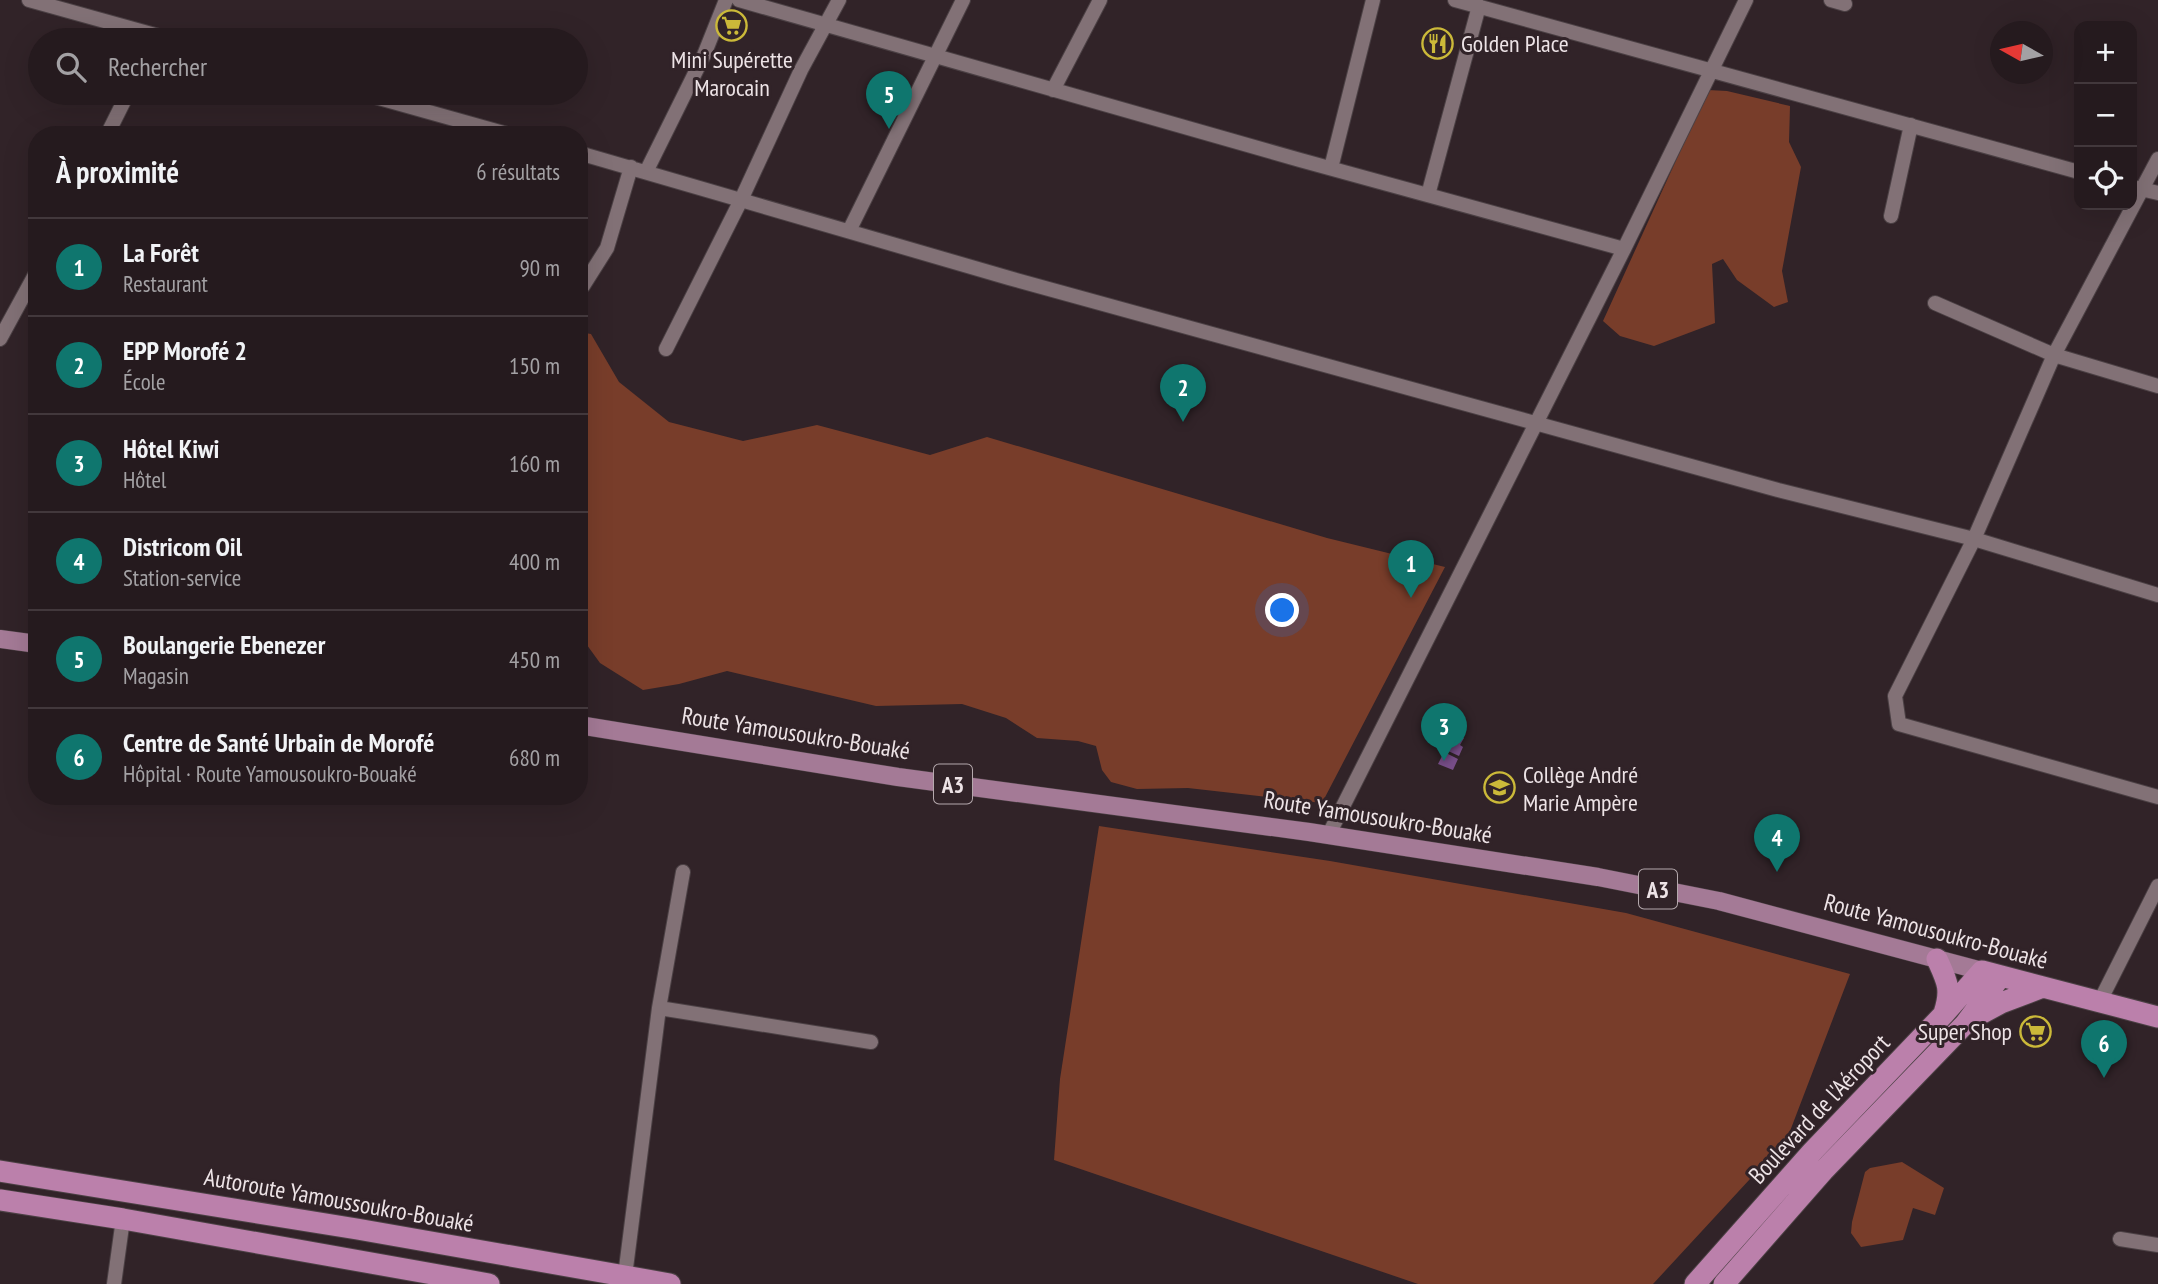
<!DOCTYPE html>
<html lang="fr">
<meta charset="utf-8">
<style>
:root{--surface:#251a1e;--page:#2d2327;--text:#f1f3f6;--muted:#a3a1a4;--line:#42383c;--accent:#0f766e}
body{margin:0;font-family:"PT Sans Narrow",sans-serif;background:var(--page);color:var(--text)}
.controls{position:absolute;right:21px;top:21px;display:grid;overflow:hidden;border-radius:14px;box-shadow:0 7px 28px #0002}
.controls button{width:63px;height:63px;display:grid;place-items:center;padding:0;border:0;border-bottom:2px solid var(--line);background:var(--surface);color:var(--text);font:35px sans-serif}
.compass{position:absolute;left:1990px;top:21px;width:63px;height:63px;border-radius:50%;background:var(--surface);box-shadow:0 7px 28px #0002;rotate:278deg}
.you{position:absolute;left:1283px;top:611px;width:24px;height:24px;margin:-18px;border:5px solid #fff;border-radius:50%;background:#1a73e8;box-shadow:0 0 0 10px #1a73e833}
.badge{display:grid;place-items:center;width:46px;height:46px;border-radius:50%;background:var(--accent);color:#fff;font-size:23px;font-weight:700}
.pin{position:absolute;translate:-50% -58px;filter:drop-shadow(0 2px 4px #0008)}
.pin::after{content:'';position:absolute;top:37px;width:24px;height:21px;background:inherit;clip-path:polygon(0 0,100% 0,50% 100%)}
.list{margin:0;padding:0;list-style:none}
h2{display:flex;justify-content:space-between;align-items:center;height:91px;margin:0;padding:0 28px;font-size:30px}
h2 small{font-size:23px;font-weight:400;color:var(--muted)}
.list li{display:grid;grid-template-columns:46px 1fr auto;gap:21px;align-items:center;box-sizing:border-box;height:98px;padding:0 28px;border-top:2px solid var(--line)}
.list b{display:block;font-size:26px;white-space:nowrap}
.list p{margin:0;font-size:23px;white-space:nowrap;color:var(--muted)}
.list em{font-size:23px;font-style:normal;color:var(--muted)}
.icon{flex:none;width:38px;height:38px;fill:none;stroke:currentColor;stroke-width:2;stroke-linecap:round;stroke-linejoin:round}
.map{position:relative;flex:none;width:2158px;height:1284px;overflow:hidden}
.search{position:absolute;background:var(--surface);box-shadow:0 7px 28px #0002;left:28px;top:28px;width:560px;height:77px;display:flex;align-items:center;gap:18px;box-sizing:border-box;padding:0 24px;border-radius:38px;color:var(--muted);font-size:26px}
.panel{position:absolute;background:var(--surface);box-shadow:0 7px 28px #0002;left:28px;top:126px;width:560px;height:679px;border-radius:28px}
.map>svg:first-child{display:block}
.green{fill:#783d2a}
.water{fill:#784e89}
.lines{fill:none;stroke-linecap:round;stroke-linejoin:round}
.minor-casing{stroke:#4b4044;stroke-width:16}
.major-casing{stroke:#4b4044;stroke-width:19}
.highway-casing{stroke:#4b4044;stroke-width:23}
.minor{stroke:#827176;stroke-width:14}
.major{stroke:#a47a96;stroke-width:18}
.highway{stroke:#bb80ab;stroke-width:21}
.labels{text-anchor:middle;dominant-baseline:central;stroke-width:6;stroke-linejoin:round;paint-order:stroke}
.shield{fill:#312328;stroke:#b5a9ad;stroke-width:2}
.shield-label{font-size:23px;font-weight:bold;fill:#ede3e6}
.poi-label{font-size:24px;fill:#ede3e6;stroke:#312328;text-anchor:start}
.street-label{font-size:24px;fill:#ede3e6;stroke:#312328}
</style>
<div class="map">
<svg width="2158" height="1284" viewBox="0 0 2158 1284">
<rect width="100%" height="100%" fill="#312328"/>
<!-- green -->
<path class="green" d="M1708 90 1727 91 1790 106 1789 142 1801 167 1782 271 1788 302 1774 307 1737 280 1723 259 1712 264 1715 323 1654 346 1620 336 1603 321Z
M579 332 591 334 619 382 669 422 743 441 817 425 930 455 987 437 1327 538 1445 567 1322 803 1188 788 1137 789 1111 782 1102 770 1096 746 1078 741 1037 738 1006 718 962 704 876 706 727 671 679 684 643 690 600 663 579 634Z
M1099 826 1330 861 1626 913 1850 974 1787 1139 1653 1284H1418L1054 1160 1060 1079Z
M1902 1162 1944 1188 1935 1215 1913 1208 1903 1240 1861 1247 1851 1233 1852 1222 1865 1172 1870 1168Z"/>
<!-- water -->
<path class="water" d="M1453 733 1464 738 1460 745 1463 747 1459 756 1446 750Z
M1444 752 1458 759 1453 770 1438 764Z"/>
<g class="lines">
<defs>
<path id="minor" d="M29 0 173 40
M739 0 1300 160 1624 249
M1455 0 2079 172
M1831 0 1845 4
M1053 90 1100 0
M361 93 511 135
M107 135 128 93
M579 153 1009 278 1778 490 1974 539 2158 595
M2158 159 2054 355 1974 539 1895 696 1899 724 2158 797
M1331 168 1373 0
M646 172 704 55 726 0
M2132 187 2158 193
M1428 195 1479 6
M1891 216 1911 125
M849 231 963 0
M583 286 607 248 631 167
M1935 303 2054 355 2158 386
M0 339 37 271
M666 349 741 200 801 70 839 0
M1328 836 1624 249 1746 0
M2100 1001 2158 886
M659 1008 871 1042
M2120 1239 2158 1245
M625 1276 659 1008 683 872
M114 1284 123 1219"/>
<path id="major" d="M0 639 37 644
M579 725 898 777 1309 832 1598 877 1719 901 1982 971"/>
<path id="highway" d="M1937 959C1947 981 1952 989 1944 1013
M1975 1017 2001 1003 2043 987
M0 1171 357 1229 670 1284
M0 1200 123 1219 489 1284
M1695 1284 1812 1152 1944 1014 1982 971 2158 1017
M1724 1284 1823 1171 1965 1024 2001 976"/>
</defs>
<!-- minor casing -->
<use href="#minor" class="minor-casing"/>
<!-- major casing -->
<use href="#major" class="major-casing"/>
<!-- highway casing -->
<use href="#highway" class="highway-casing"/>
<!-- minor -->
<use href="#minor" class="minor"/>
<!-- major -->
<use href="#major" class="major"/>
<!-- highway -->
<use href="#highway" class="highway"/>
</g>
<!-- icons -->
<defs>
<symbol id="supermarket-ring" viewBox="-11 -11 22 22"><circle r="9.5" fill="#312328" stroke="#cbb939" stroke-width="1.5"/><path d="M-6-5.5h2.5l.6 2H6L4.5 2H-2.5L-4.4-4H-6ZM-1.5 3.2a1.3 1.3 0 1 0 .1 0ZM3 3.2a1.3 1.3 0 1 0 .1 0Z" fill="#cbb939"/></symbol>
<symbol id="restaurant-ring" viewBox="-11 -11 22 22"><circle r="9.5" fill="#312328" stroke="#cbb939" stroke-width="1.5"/><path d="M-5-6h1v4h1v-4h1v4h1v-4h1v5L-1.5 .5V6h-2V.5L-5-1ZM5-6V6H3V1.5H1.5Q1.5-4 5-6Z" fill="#cbb939"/></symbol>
<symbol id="school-ring" viewBox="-11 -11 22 22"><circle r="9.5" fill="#312328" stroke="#cbb939" stroke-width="1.5"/><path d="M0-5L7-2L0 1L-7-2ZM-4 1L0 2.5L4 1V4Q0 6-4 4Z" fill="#cbb939"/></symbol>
</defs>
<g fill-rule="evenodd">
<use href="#supermarket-ring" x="714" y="8" width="35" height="35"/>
<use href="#restaurant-ring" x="1420" y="26" width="35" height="35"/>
<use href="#school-ring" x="1482" y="770" width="35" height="35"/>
<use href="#supermarket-ring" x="2018" y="1014" width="35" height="35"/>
</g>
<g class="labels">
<!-- shield labels -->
<g class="shield">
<rect x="934" y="764.5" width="38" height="39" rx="5"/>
<rect x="1639" y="869.5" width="38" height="39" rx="5"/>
</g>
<g class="shield-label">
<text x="953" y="784">A3</text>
<text x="1658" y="889">A3</text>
</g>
<!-- poi labels -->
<g class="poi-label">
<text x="1461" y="43">Golden Place</text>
<text x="732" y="59" text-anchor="middle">Mini Supérette<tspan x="732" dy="28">Marocain</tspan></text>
<text x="1523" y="774">Collège André<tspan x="1523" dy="28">Marie Ampère</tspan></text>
<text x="2012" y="1031" text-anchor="end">Super Shop</text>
</g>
<!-- street labels -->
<g class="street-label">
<text transform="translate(796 733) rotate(9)">Route Yamousoukro-Bouaké</text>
<text transform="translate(1378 817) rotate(9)">Route Yamousoukro-Bouaké</text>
<text transform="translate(1936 931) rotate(15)">Route Yamousoukro-Bouaké</text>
<text transform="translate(1819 1109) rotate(-47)">Boulevard de l'Aéroport</text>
<text transform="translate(339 1200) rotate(10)">Autoroute Yamoussoukro-Bouaké</text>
</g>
</g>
</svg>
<div class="controls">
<button>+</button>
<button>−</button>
<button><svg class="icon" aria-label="locate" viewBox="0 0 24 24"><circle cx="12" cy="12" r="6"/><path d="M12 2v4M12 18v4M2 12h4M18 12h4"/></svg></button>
</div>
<svg class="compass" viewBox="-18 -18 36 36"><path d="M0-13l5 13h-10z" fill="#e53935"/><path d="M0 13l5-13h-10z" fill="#a3a1a4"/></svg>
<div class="you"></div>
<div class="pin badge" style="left:1411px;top:598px">1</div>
<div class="pin badge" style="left:1183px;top:422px">2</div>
<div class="pin badge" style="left:1444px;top:761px">3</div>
<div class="pin badge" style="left:1777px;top:872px">4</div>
<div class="pin badge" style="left:889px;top:129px">5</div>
<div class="pin badge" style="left:2104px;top:1078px">6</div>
<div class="search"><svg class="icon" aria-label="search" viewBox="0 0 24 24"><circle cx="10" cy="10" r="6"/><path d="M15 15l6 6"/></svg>Rechercher</div>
<section class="panel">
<h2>À proximité<small>6 résultats</small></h2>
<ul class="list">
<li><span class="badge">1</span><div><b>La Forêt</b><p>Restaurant</p></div><em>90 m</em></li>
<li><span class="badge">2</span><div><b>EPP Morofé 2</b><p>École</p></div><em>150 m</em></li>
<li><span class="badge">3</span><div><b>Hôtel Kiwi</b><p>Hôtel</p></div><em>160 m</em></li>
<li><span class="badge">4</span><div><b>Districom Oil</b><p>Station-service</p></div><em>400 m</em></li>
<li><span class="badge">5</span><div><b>Boulangerie Ebenezer</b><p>Magasin</p></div><em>450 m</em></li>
<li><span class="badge">6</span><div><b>Centre de Santé Urbain de Morofé</b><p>Hôpital · Route Yamousoukro-Bouaké</p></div><em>680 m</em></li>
</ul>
</section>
</div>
